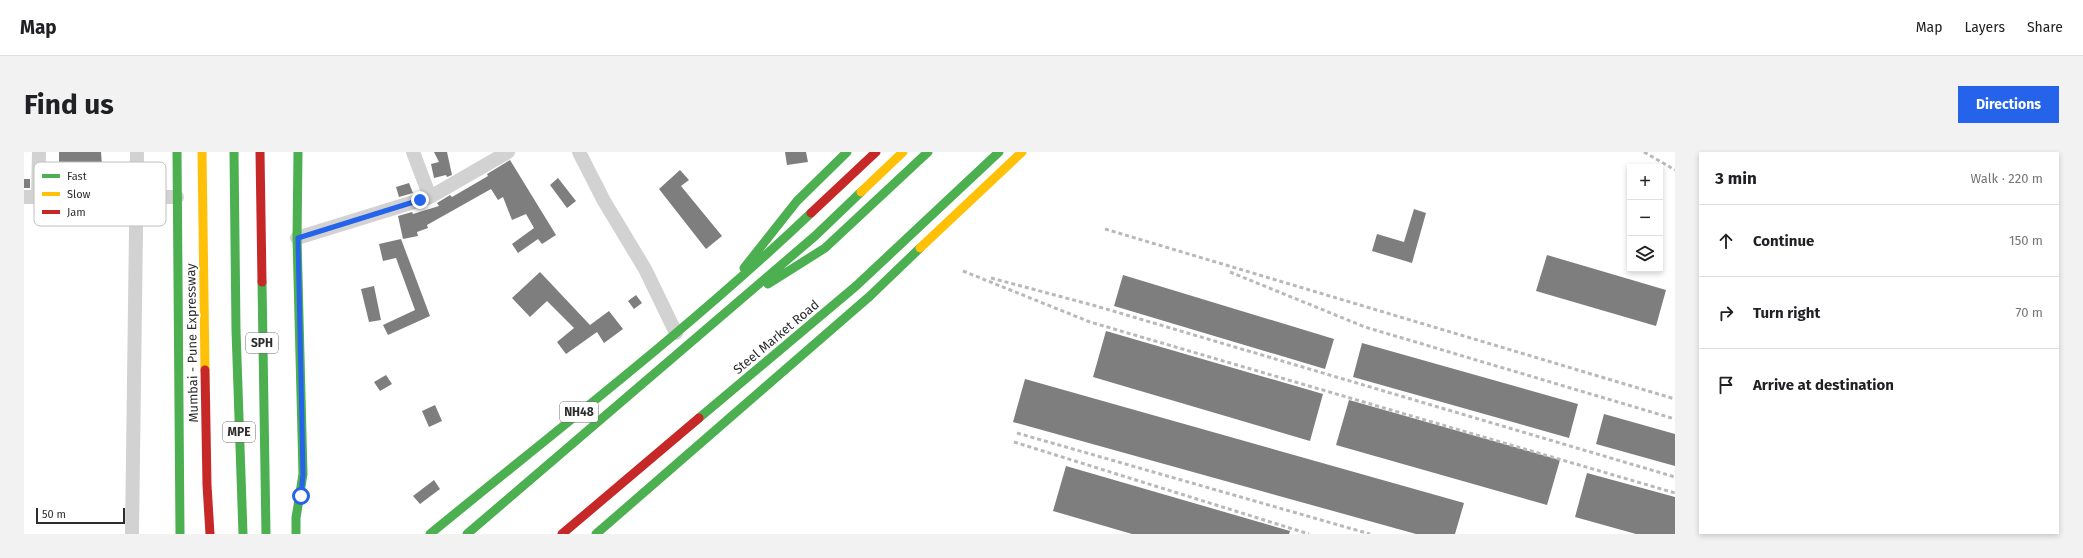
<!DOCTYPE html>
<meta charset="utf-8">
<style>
:root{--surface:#fff;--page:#f2f2f2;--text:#202124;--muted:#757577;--line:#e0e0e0;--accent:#2563eb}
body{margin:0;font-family:"Fira Sans",sans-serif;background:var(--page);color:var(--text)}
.controls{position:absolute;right:12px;top:12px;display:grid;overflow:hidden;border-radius:0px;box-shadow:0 2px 6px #0003}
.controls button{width:36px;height:36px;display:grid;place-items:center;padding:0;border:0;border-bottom:1px solid var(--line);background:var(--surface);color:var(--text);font:20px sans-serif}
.scale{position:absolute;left:12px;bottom:10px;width:89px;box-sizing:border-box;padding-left:4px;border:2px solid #2d2d2d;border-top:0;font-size:11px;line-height:14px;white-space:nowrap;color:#2d2d2d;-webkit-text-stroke:3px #fff;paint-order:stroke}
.stop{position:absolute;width:12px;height:12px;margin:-9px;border:3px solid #2563eb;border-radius:50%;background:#fff}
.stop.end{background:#2563eb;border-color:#fff;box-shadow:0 1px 4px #0008}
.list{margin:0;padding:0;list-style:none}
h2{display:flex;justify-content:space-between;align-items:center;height:52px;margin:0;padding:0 16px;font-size:17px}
h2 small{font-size:13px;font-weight:400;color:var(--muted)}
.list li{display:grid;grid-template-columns:26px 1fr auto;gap:12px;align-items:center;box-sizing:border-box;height:72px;padding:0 16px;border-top:1px solid var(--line)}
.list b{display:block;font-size:15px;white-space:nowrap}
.list em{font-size:13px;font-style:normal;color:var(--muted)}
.icon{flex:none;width:22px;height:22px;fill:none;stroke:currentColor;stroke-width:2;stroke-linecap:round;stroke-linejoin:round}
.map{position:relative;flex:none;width:1651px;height:382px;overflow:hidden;border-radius:0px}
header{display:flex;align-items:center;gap:24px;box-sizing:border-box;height:56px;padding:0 20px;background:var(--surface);border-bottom:1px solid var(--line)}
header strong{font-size:19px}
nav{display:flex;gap:22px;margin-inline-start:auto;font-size:14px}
.intro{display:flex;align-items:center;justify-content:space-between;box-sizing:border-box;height:96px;padding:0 24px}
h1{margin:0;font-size:28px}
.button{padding:10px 18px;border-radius:0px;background:var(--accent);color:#fff;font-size:14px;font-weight:700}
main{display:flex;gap:24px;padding:0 24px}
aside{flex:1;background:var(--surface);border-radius:0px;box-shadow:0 2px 6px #0003}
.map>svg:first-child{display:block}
.building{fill:#7e7e7e}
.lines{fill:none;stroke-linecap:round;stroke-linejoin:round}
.street{stroke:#d2d2d2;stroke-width:14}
.fast{stroke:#4caf50;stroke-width:9}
.slow{stroke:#ffc107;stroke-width:9}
.jam{stroke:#c62828;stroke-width:9}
.rail{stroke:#b9b9b9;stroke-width:3;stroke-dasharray:4 3;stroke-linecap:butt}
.route{stroke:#2563eb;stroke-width:5}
.labels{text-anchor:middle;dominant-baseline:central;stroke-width:4;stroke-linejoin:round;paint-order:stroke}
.shield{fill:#fff;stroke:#6c6c6c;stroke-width:1}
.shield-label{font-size:12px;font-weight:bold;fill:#2d2d2d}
.street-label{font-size:13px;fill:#2d2d2d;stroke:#fff}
.key{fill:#fff;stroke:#c0c0c0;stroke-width:1}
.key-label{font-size:11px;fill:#2d2d2d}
</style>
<header>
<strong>Map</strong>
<nav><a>Map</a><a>Layers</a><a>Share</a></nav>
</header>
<div class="intro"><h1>Find us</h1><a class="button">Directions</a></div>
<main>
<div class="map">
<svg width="1651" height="382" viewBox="0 0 1651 382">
<rect width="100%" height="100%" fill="#fff"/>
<!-- building -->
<path class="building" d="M35 0H77L78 13 35 15Z
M410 0H423L428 23 423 25 422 23 410 26 407 12 415 10Z
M761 0H782L784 10 763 13Z
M486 8 532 83 518 92 514 87 494 101 488 92 510 76 502 62 488 68 479 45 474 48 467 37 403 73 404 76 393 80 394 84 379 87 374 64 388 60 389 62 415 54 413 51 426 43 428 45 464 24 463 22Z
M656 18 665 28 657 34 698 84 682 97 635 37Z
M534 26 552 49 543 56 526 33Z
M0 27H6V36H0Z
M385 31 389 41 375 45 372 35Z
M1390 57 1402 61 1388 111 1348 99 1353 82 1380 90Z
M377 87 406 164 364 183 359 173 391 158 372 106 359 109 355 92Z
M1523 103 1642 138 1632 174 1512 139Z
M516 120 566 173 585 159 599 177 580 191 573 180 542 202 533 190 550 176 523 149 506 165 488 146Z
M1099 123 1310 187 1301 217 1090 154Z
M350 134 357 168 345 170 337 137Z
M612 143 618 151 610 157 604 149Z
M1082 179 1299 242 1286 289 1069 225Z
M1338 191 1554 252 1545 286 1329 225Z
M362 223 368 232 356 239 350 230Z
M1001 227 1440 351 1431 382H1392L989 270Z
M1325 248 1536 308 1523 353 1312 293Z
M411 253 418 269 405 275 398 259Z
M1580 262 1651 282V314L1572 292Z
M1042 314 1266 379 1265 382H1108L1029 359Z
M1563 321 1651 345V382H1612L1551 365Z
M410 328 416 337 396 352 389 344Z"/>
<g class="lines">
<!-- street -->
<path class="street" d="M389 0 406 45
M555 0 580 49 621 117 652 181
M0 45H153
M14 45 15 0
M273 86 406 45 484 0
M108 382 113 0"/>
<!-- fast -->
<path class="fast" d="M153 0 156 382
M210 0 212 178 219 382
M720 116 773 49 823 0
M238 130 242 382
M744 132 801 96 904 0
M675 266 832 134 975 0
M272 382V366L279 322 273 86 274 0
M406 382C534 277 667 175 787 61
M443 382 791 84 837 40
M572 382 846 144 896 96"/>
<!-- slow -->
<path class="slow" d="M178 0 181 218
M837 40 879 0
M896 96 998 0"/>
<!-- jam -->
<path class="jam" d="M236 0 238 130
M787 61 852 0
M181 218 183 333 186 382
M538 382 675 266"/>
<!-- rail -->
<path class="rail" d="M1620 0 1651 18
M1081 77 1651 247
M939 119 1066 170 1651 341
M1206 120 1341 175 1651 267
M967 126 1072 154 1651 325
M993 281 1346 382
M990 290 1285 382"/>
</g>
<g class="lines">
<!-- route -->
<path class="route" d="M277 344 279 322 274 86 396 48"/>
</g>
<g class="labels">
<!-- shield labels -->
<g class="shield">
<rect x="222" y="181" width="32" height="20" rx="3"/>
<rect x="536" y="250" width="38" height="20" rx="3"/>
<rect x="199" y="270" width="32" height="20" rx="3"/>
</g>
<g class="shield-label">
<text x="238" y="191">SPH</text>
<text x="555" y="260">NH48</text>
<text x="215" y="280">MPE</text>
</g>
<!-- street labels -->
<g class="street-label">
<text transform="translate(752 185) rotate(-40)">Steel Market Road</text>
<text transform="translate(168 191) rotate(-91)">Mumbai - Pune Expressway</text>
</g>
</g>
<!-- legend -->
<rect x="10" y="10" width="132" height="64" rx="6" class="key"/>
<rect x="18" y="22" width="18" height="4" fill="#4caf50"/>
<rect x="18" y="40" width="18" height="4" fill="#ffc107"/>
<rect x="18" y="58" width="18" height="4" fill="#c62828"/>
<g class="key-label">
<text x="43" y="28">Fast</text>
<text x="43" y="46">Slow</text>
<text x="43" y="64">Jam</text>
</g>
</svg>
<div class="controls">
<button>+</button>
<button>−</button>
<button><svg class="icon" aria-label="layers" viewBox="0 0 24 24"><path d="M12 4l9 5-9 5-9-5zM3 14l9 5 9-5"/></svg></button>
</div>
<div class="scale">50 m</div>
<div class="stop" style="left:277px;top:344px"></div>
<div class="stop end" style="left:396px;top:48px"></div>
</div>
<aside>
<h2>3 min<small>Walk · 220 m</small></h2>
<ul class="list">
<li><svg class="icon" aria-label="ahead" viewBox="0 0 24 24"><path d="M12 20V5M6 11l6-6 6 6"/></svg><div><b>Continue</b></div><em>150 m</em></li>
<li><svg class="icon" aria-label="right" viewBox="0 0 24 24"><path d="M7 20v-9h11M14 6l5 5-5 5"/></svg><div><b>Turn right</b></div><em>70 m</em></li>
<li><svg class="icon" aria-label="arrive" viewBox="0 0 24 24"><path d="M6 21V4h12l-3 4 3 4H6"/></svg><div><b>Arrive at destination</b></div></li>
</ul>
</aside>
</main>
